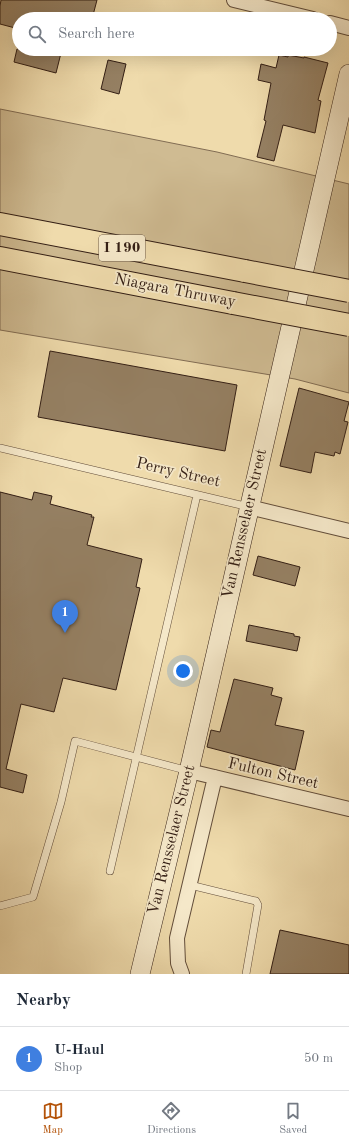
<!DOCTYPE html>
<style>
:root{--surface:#fff;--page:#f6f6f7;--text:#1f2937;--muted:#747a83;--line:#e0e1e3;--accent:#b45309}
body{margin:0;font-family:"Old Standard TT",serif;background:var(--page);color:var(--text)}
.you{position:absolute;left:183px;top:671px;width:14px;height:14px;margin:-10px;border:3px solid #fff;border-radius:50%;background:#1a73e8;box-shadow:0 0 0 6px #1a73e833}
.badge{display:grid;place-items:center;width:26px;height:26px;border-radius:50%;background:var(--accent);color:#fff;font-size:13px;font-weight:700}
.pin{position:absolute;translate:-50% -33px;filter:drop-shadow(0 1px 2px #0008)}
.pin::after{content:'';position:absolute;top:21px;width:14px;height:12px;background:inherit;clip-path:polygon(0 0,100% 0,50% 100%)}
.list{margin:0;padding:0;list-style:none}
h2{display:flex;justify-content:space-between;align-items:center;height:52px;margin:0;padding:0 16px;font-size:17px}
h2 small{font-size:13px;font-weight:400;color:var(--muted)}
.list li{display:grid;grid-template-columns:26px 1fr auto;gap:12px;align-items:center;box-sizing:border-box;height:64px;padding:0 16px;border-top:1px solid var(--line)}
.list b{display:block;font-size:15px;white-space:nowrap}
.list p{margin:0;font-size:13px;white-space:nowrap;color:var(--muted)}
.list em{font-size:13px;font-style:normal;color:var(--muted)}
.icon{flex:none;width:22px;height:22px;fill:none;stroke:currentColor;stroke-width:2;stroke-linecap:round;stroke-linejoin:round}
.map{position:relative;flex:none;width:349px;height:974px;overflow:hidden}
.search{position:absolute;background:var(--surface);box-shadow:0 4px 16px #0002;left:12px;right:12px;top:12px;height:44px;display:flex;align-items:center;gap:10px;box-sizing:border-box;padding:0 14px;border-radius:22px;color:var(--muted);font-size:15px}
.sheet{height:116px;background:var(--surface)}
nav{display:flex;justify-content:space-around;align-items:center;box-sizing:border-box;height:56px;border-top:1px solid var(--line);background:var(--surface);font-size:11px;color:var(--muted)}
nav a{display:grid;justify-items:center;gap:2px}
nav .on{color:var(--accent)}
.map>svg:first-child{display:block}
.green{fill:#cfbb92;stroke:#816c53}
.building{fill:#958063;stroke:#331e14}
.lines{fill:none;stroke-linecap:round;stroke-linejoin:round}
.lane-casing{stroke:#624d3a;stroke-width:8}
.street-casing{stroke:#624d3a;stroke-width:16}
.secondary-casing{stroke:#331e14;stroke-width:20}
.highway-casing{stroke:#331e14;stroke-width:24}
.lane{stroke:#f5e8c9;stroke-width:7}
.street{stroke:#f5e8c9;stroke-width:14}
.secondary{stroke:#f5e8c9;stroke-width:19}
.highway{stroke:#efdbac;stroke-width:22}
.highway-bridge-casing{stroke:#331e14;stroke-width:24;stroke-linecap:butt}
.highway-bridge{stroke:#efdbac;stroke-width:22}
.labels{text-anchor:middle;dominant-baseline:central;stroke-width:3.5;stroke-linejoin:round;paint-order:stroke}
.shield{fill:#f5e8c9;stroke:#6d5b4a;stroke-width:1}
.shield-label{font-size:15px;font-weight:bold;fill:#331e14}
.street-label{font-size:16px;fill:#331e14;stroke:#f5e8c9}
</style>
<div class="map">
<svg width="349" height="974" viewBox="0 0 349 974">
<rect width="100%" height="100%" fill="#efdbac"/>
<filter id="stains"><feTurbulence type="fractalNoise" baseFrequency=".005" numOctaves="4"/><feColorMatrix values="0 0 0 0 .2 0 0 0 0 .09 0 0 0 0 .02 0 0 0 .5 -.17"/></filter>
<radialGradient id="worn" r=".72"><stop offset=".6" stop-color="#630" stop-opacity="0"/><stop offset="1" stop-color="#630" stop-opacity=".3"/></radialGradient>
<!-- green -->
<path class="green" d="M0 109 217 152 349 184V393L295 379 0 330Z"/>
<!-- building -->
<path class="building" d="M1 0H97L92 19H19V29L0 24V6Z
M17 49H62L56 73 14 62Z
M279 55 288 57V55L304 58V57L328 63 318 100 321 101 315 133 283 125 274 161 257 157 266 121 264 120 271 83 258 80 261 64 276 68Z
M108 60 126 64 119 94 101 89Z
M50 351 237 385 225 451 38 417Z
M299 388 349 402 344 421 348 422 340 454 335 452 334 456 315 452 311 473 280 466Z
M0 492 32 500 34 492 52 496 50 504 92 515 91 517H94L87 545 142 559 136 587 140 588 116 690 63 678 54 712 21 704 6 769 27 775 23 793 0 787Z
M258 556 300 567 295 586 253 575Z
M249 625 294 634V636L300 637 297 651 246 641Z
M234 679 273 688 271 695 282 698 275 725 304 731 295 770 207 747 211 730 220 732Z
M280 930 349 945V974H270Z"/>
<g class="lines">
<defs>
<path id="lane" d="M0 448 249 507
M110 871 197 495
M190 885 256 901 258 905 246 974
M0 906 33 897 61 802 75 741 189 771"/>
<path id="street" d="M234 0 313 19
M330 23 349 28
M249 507 349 531
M189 771 349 809
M182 974 178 963 177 938 215 777"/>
<path id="secondary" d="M140 974 189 771 349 74"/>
<path id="highway" d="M0 224 245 271
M0 258 233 303"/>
</defs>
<!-- lane casing -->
<use href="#lane" class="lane-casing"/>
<!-- street casing -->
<use href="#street" class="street-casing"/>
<!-- secondary casing -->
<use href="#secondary" class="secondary-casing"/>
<!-- highway casing -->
<use href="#highway" class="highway-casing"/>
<!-- lane -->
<use href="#lane" class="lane"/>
<!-- street -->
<use href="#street" class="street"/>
<!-- secondary -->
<use href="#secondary" class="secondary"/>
<!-- highway -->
<use href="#highway" class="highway"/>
<defs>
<path id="highway-bridge" d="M245 271 349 291
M233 303 349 325"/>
</defs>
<!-- highway-bridge casing -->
<use href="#highway-bridge" class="highway-bridge-casing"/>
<!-- highway-bridge -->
<use href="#highway-bridge" class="highway-bridge"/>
</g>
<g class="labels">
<!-- shield labels -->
<rect class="shield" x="99" y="235" width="46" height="26" rx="3"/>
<g class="shield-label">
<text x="122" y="248">I 190</text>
</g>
<!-- street labels -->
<g class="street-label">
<text transform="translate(175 291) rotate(11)">Niagara Thruway</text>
<text transform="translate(178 473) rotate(13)">Perry Street</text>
<text transform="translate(245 524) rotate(-77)">Van Rensselaer Street</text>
<text transform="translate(273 774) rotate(13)">Fulton Street</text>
<text transform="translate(172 840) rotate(-76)">Van Rensselaer Street</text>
</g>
</g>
<rect width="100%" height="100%" filter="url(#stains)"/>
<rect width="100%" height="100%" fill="url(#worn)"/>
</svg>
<div class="you"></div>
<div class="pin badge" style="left:65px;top:633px;background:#3f7fe0">1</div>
<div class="search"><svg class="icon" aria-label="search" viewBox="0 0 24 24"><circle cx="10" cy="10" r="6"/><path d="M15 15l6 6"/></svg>Search here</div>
</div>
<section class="sheet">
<h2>Nearby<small></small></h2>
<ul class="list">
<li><span class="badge" style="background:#3f7fe0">1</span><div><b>U-Haul</b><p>Shop</p></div><em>50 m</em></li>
</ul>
</section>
<nav>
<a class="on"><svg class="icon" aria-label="map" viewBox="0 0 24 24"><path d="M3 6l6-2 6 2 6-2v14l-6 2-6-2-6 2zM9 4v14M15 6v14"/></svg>Map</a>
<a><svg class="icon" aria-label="directions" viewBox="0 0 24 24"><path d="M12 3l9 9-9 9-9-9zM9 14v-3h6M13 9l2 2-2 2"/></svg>Directions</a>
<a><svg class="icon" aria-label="saved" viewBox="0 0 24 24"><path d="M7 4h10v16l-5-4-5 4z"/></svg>Saved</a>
</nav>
